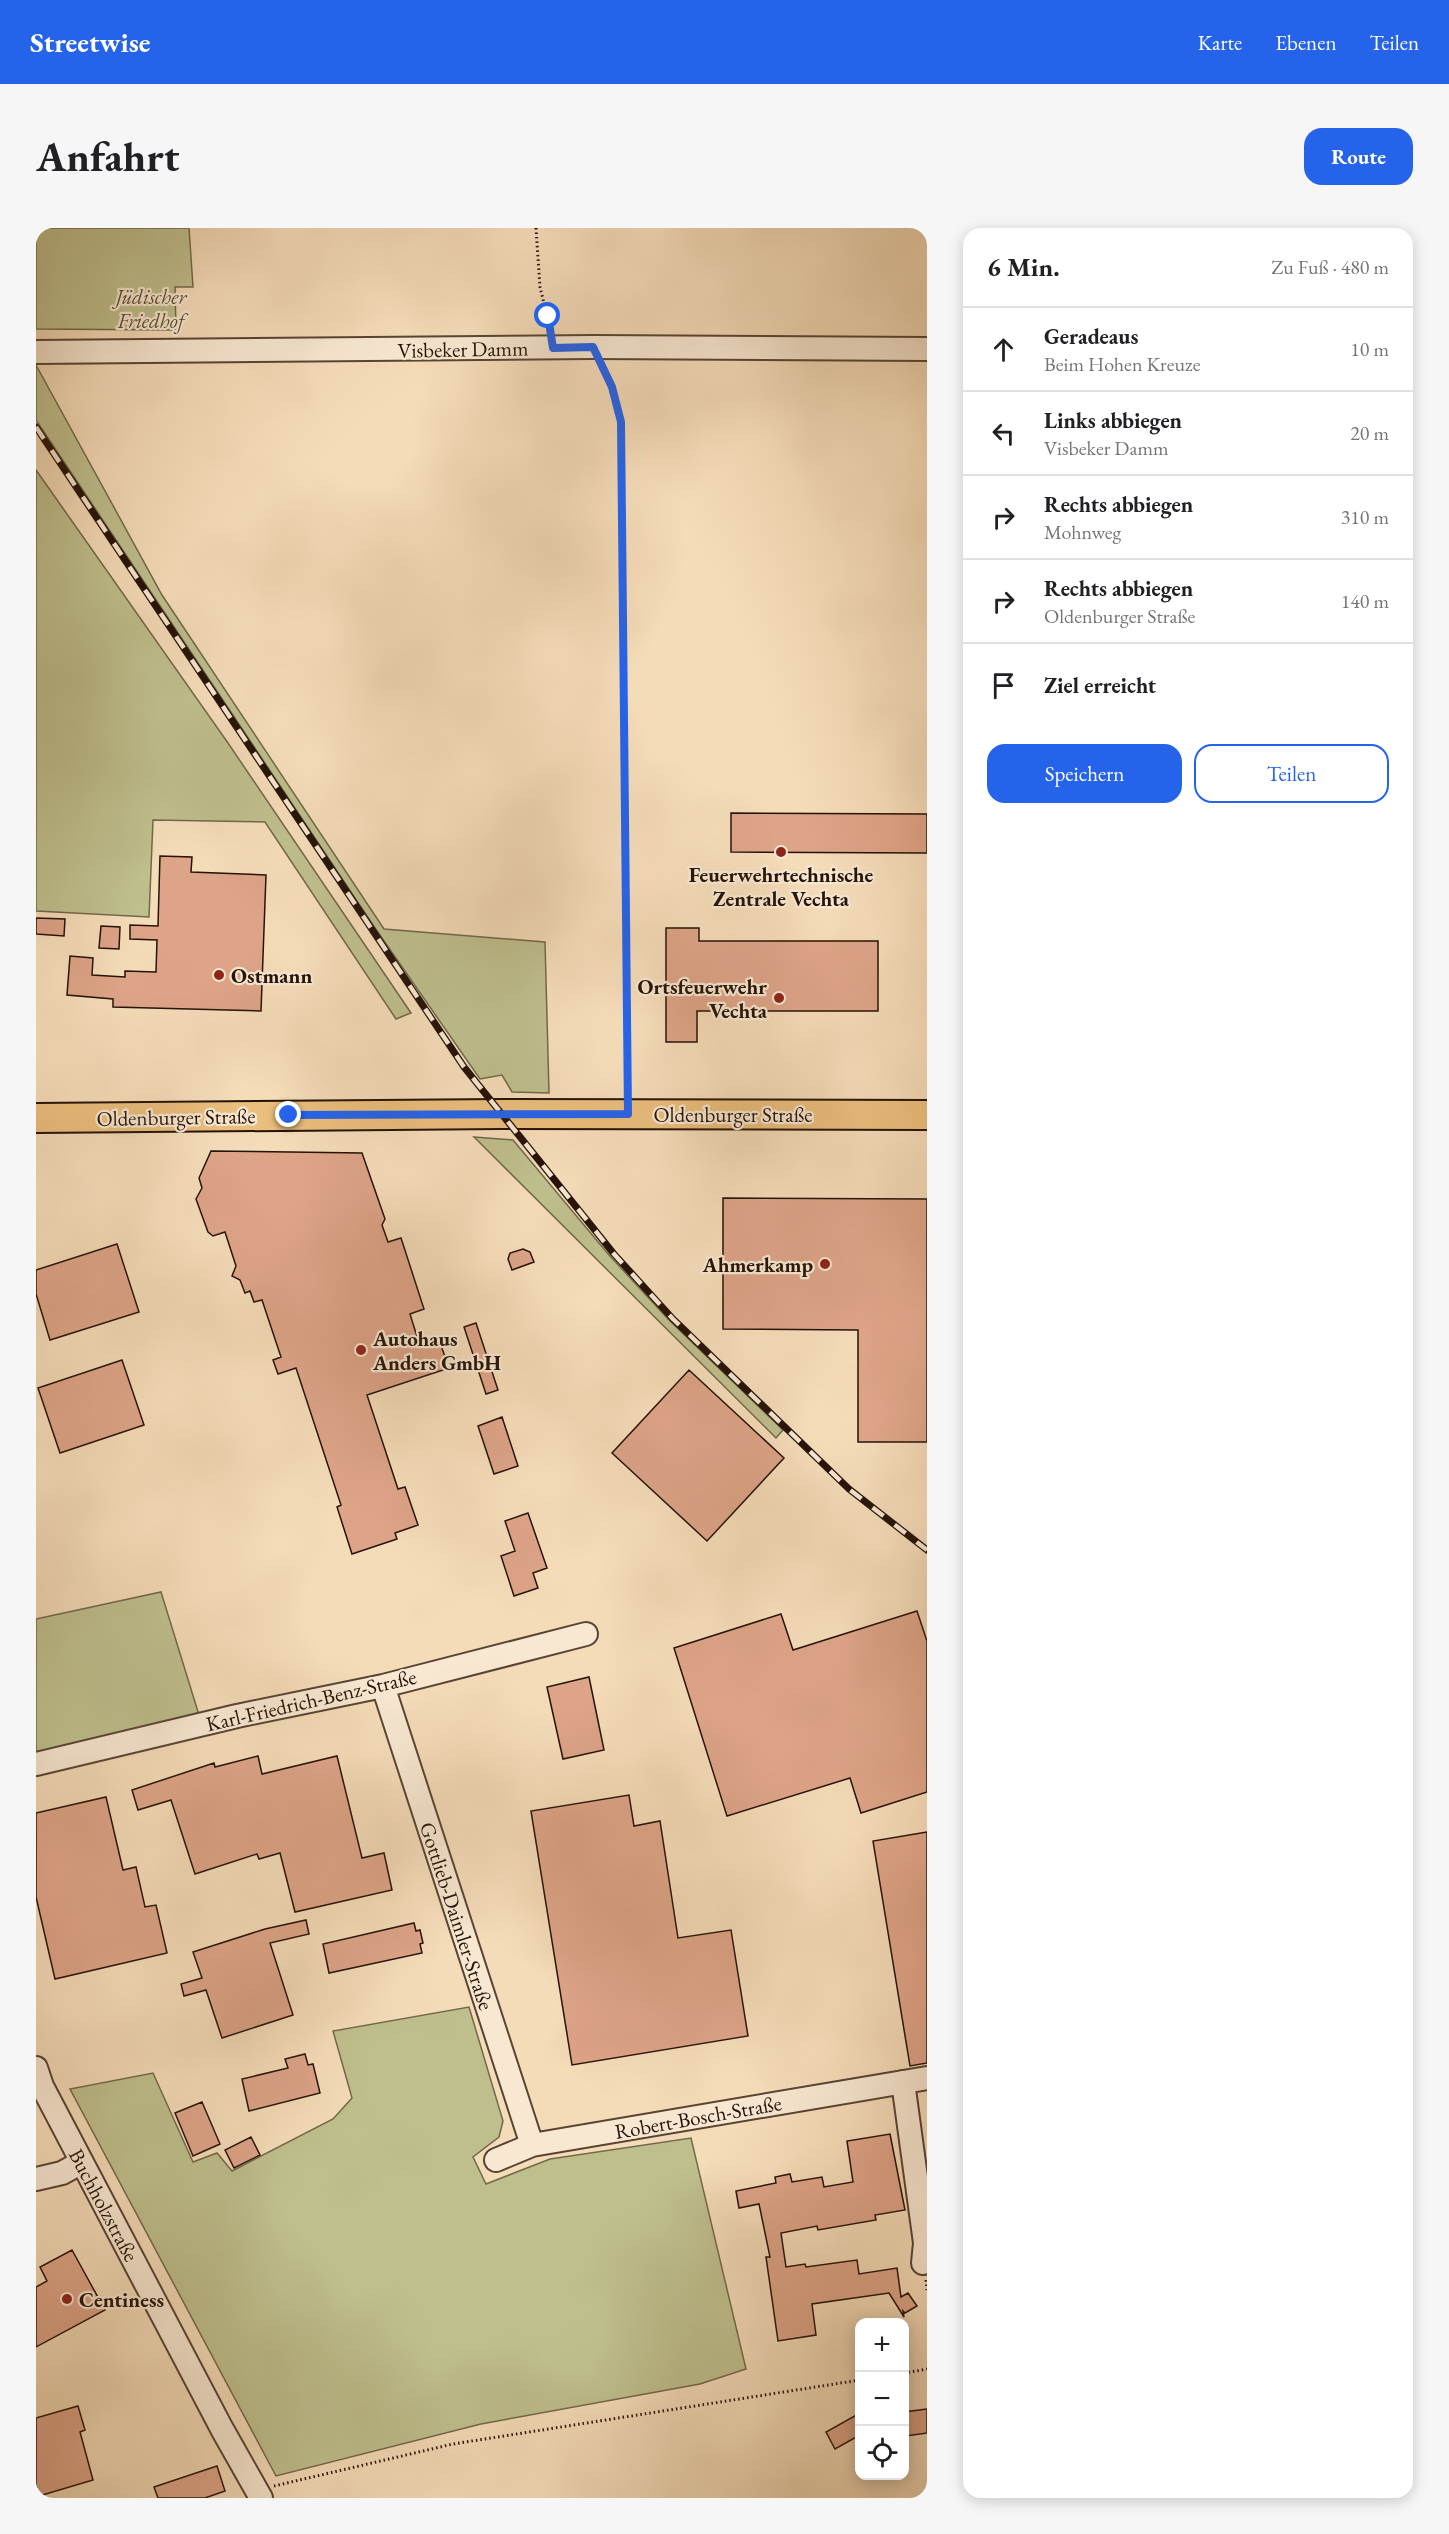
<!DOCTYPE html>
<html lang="de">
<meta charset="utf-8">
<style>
:root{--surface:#fff;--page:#f6f6f6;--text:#202124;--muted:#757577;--line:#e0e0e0;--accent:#2563eb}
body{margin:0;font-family:"EB Garamond",serif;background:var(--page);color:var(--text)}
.controls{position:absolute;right:18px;bottom:18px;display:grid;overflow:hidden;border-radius:12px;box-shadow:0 3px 15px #0003}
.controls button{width:54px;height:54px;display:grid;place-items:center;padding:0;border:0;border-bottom:2px solid var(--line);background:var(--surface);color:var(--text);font:30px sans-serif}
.stop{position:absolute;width:18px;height:18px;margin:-14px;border:4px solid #2563eb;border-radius:50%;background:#fff}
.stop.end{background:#2563eb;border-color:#fff;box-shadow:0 2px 6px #0008}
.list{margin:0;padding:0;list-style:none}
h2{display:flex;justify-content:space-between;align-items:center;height:78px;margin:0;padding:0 24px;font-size:26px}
h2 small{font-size:20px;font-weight:400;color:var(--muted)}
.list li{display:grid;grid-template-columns:39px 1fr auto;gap:18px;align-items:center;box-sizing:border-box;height:84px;padding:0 24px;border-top:2px solid var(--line)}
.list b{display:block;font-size:22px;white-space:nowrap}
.list p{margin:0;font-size:20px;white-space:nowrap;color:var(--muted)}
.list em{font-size:20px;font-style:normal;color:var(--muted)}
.actions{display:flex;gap:12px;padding:18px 24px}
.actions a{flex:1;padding:14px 0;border:2px solid var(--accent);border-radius:18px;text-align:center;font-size:21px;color:var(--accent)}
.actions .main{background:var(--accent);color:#fff}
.icon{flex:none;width:33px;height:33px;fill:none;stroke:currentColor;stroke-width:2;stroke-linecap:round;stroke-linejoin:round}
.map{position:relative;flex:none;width:891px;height:2270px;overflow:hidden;border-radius:18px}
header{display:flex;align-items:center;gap:36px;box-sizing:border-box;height:84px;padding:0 30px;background:var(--accent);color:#fff}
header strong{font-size:28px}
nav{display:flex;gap:33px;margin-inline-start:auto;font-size:21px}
.intro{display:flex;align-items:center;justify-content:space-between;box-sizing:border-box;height:144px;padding:0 36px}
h1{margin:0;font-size:42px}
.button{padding:15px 27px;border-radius:18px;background:var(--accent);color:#fff;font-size:21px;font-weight:700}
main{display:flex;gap:36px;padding:0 36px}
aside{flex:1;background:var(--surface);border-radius:18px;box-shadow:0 3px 15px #0003}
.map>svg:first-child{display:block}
.green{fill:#bfbf8e;stroke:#72684a;stroke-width:1.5}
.building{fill:#dea488;stroke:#251207;stroke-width:1.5}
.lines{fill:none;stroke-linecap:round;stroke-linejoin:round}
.minor-casing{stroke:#594434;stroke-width:26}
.major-casing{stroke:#251207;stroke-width:32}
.path{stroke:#251207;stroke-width:3;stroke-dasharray:1.5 3;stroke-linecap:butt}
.minor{stroke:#f8e8d2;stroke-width:22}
.major{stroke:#eabe7c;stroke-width:28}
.rail-casing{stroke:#251207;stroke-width:7}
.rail{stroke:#f8e8d2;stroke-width:4.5;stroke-dasharray:14;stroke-linecap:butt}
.route{stroke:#2563eb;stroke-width:8}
.poi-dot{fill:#8f2418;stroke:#f8e8d2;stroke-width:2}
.labels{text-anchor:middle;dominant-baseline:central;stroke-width:4.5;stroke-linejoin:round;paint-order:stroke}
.park-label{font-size:21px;font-style:italic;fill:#5b4f36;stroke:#f8e8d2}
.street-label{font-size:21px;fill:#251207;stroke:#f8e8d2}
.poi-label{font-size:21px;font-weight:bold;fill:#251207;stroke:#f8e8d2;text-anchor:start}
</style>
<header>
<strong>Streetwise</strong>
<nav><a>Karte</a><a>Ebenen</a><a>Teilen</a></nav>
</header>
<div class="intro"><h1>Anfahrt</h1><a class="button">Route</a></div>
<main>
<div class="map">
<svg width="891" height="2270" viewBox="0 0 891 2270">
<rect width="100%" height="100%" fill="#f5dcb9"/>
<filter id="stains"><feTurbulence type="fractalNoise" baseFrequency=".00333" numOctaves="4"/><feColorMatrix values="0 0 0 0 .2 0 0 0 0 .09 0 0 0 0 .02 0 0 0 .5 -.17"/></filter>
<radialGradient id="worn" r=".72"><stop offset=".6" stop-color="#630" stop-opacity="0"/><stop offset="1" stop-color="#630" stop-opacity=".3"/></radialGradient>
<!-- green -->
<path class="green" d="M0 0H153L157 59H139L140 102 0 101Z
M0 137 126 367 348 701 509 714 513 865 476 864 466 847 444 851 339 700 0 192Z
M0 242 192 515 375 785 360 791 229 594 117 592 113 689 0 683Z
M438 909 477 912 573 1027 633 1092 747 1202 740 1210Z
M125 1364 163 1487 0 1526V1391Z
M433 1779 467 1893 463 1909 437 1929 450 1956 514 1931 655 1910 710 2141 664 2156 445 2196 240 2248 34 1861 117 1845 157 1934 181 1925 196 1943 297 1891 316 1870 297 1803Z"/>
<!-- building -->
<path class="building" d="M695 585 891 586V625L695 624Z
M124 628 156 629 155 644 230 647 225 783 77 779V771L31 767 34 728 57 730 56 747 89 749V743L120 744 121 712 94 711V697L122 698Z
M0 690 29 691 28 708 0 706Z
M65 698 84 699 83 721 63 720Z
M630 700H663V713H842V783H661V814H630Z
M175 923 326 925 349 991 346 997 352 1014 365 1010 388 1081 374 1086 383 1115 402 1109 413 1140 331 1167 362 1261 369 1259 382 1297 359 1305 361 1311 316 1326 301 1279 305 1277 260 1140 242 1146 237 1132 245 1129 226 1072 218 1074 214 1063 209 1065 204 1052 196 1048 200 1038 189 1004 177 1008 172 1004 160 971 166 960 163 950Z
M687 970 891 971V1214H822V1102L687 1101Z
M81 1016 103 1084 14 1112 0 1066V1042Z
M487 1021 494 1024 498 1034 476 1042 472 1031 474 1025Z
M440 1095 462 1162 450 1166 428 1099Z
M86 1132 108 1197 24 1225 2 1160Z
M653 1142 748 1230 671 1313 576 1225Z
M466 1189 482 1238 458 1246 442 1198Z
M492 1285 511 1340 497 1345 502 1360 478 1368 465 1328 479 1323 469 1293Z
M881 1383 891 1413V1564L825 1585 814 1550 691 1588 638 1420 745 1386 757 1422Z
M553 1449 568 1522 527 1531 511 1459Z
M222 1528 226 1546 301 1528 326 1630 348 1625 356 1662 259 1684 244 1625 223 1631 221 1626 159 1646 135 1572 102 1582 96 1562 178 1535 179 1539Z
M593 1567 598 1598 624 1593 642 1710 695 1702 712 1808 536 1837 495 1583Z
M70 1569 87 1642 100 1639 109 1679 120 1677 131 1725 19 1751 0 1669V1585Z
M891 1604V1835L874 1838 837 1613Z
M270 1692 273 1706 234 1715 257 1787 186 1810 170 1762 148 1768 145 1756 166 1750 157 1724 229 1701Z
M378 1695 380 1703 384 1702 387 1715 384 1716 386 1725 293 1745 287 1716Z
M269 1826 272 1837 277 1836 284 1865 213 1883 206 1851 252 1840 249 1831Z
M166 1874 184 1916 157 1928 139 1885Z
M854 1906 869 1982 839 1987 840 1992 782 2002 781 1998 745 2005 750 2039 769 2036 770 2039 821 2032 823 2046 861 2040 865 2069 872 2065 881 2078 869 2085 867 2083 868 2089 853 2065 776 2076 780 2107 742 2113 730 2029H734L723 1976 703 1980 700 1963 740 1955 739 1949 754 1946 756 1954 786 1949 788 1959 817 1954 811 1913Z
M215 1909 224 1927 198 1940 189 1922Z
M36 2022 69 2082 0 2119V2059L11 2053 4 2039Z
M42 2178 49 2202 44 2204 57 2252 3 2268 0 2256V2190Z
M891 2181V2205L870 2208 868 2184Z
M824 2185V2207L799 2221 790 2204Z
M181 2238 189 2263 169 2270H122L118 2259Z"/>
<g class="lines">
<defs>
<path id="minor" d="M0 124 557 119 891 121
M347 1458 496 1917
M0 1536 201 1488 347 1458 550 1406
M0 1840 6 1858 186 2201 225 2270
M867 1854 889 2015 887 2035
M460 1932 496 1917 891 1850
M0 1951 26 1945 46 1934"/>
<path id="major" d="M0 890 465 886 891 887"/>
</defs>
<!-- minor casing -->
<use href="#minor" class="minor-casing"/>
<!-- major casing -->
<use href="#major" class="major-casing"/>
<!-- path -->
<path class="path" d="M500 0 504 59 514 100
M566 137 576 159 585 194 592 865
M890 2052 891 2062
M868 2145 891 2141
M238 2258 417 2216 824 2152"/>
<!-- minor -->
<use href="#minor" class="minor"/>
<!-- major -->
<use href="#major" class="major"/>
<defs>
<path id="rail" d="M0 199 428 839 578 1026 637 1091 813 1261 891 1322"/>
</defs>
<!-- rail casing -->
<use href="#rail" class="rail-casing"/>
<!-- rail -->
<use href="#rail" class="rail"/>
</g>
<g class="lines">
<!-- route -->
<path class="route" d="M253 887 592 886 585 194 576 159 557 119 517 120 512 88"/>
</g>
<!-- markers -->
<g class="poi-dot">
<circle cx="745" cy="624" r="6"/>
<circle cx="183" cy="747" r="6"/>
<circle cx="743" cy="770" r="6"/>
<circle cx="789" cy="1036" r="6"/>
<circle cx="325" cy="1122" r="6"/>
<circle cx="31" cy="2071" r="6"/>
</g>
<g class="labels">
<!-- park labels -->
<g class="park-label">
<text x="115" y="68">Jüdischer<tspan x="115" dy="24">Friedhof</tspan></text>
</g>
<!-- street labels -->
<g class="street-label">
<text transform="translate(427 121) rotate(-1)">Visbeker Damm</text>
<text x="697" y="886">Oldenburger Straße</text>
<text transform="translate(140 889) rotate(-1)">Oldenburger Straße</text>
<text transform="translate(275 1472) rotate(-13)">Karl-Friedrich-Benz-Straße</text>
<text transform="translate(421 1688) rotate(72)">Gottlieb-Daimler-Straße</text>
<text transform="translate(662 1889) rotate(-10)">Robert-Bosch-Straße</text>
<text transform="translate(68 1977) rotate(62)">Buchholzstraße</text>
</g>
<!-- poi labels -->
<g class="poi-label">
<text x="745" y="646" text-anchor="middle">Feuerwehrtechnische<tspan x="745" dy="24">Zentrale Vechta</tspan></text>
<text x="195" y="747">Ostmann</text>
<text x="731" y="758" text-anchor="end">Ortsfeuerwehr<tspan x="731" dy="24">Vechta</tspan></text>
<text x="777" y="1036" text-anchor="end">Ahmerkamp</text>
<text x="337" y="1110">Autohaus<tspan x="337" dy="24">Anders GmbH</tspan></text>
<text x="43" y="2071">Centiness</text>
</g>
</g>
<rect width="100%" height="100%" filter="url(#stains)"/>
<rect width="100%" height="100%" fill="url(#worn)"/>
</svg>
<div class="controls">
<button>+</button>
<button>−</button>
<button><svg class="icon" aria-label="locate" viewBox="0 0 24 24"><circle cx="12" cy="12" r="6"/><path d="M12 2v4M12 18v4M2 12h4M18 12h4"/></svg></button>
</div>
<div class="stop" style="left:512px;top:88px"></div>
<div class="stop end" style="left:253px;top:887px"></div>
</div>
<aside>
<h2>6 Min.<small>Zu Fuß · 480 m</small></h2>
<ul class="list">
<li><svg class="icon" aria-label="ahead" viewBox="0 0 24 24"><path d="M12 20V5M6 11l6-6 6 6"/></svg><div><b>Geradeaus</b><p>Beim Hohen Kreuze</p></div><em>10 m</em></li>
<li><svg class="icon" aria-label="left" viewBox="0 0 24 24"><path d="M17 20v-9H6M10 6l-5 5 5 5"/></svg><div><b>Links abbiegen</b><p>Visbeker Damm</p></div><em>20 m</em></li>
<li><svg class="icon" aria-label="right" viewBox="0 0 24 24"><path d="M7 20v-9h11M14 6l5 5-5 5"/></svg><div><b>Rechts abbiegen</b><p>Mohnweg</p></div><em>310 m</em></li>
<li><svg class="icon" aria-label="right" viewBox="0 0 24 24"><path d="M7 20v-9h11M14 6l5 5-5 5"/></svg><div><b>Rechts abbiegen</b><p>Oldenburger Straße</p></div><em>140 m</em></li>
<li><svg class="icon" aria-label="arrive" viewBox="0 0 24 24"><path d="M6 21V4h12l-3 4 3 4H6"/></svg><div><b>Ziel erreicht</b></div></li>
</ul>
<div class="actions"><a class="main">Speichern</a><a>Teilen</a></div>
</aside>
</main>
